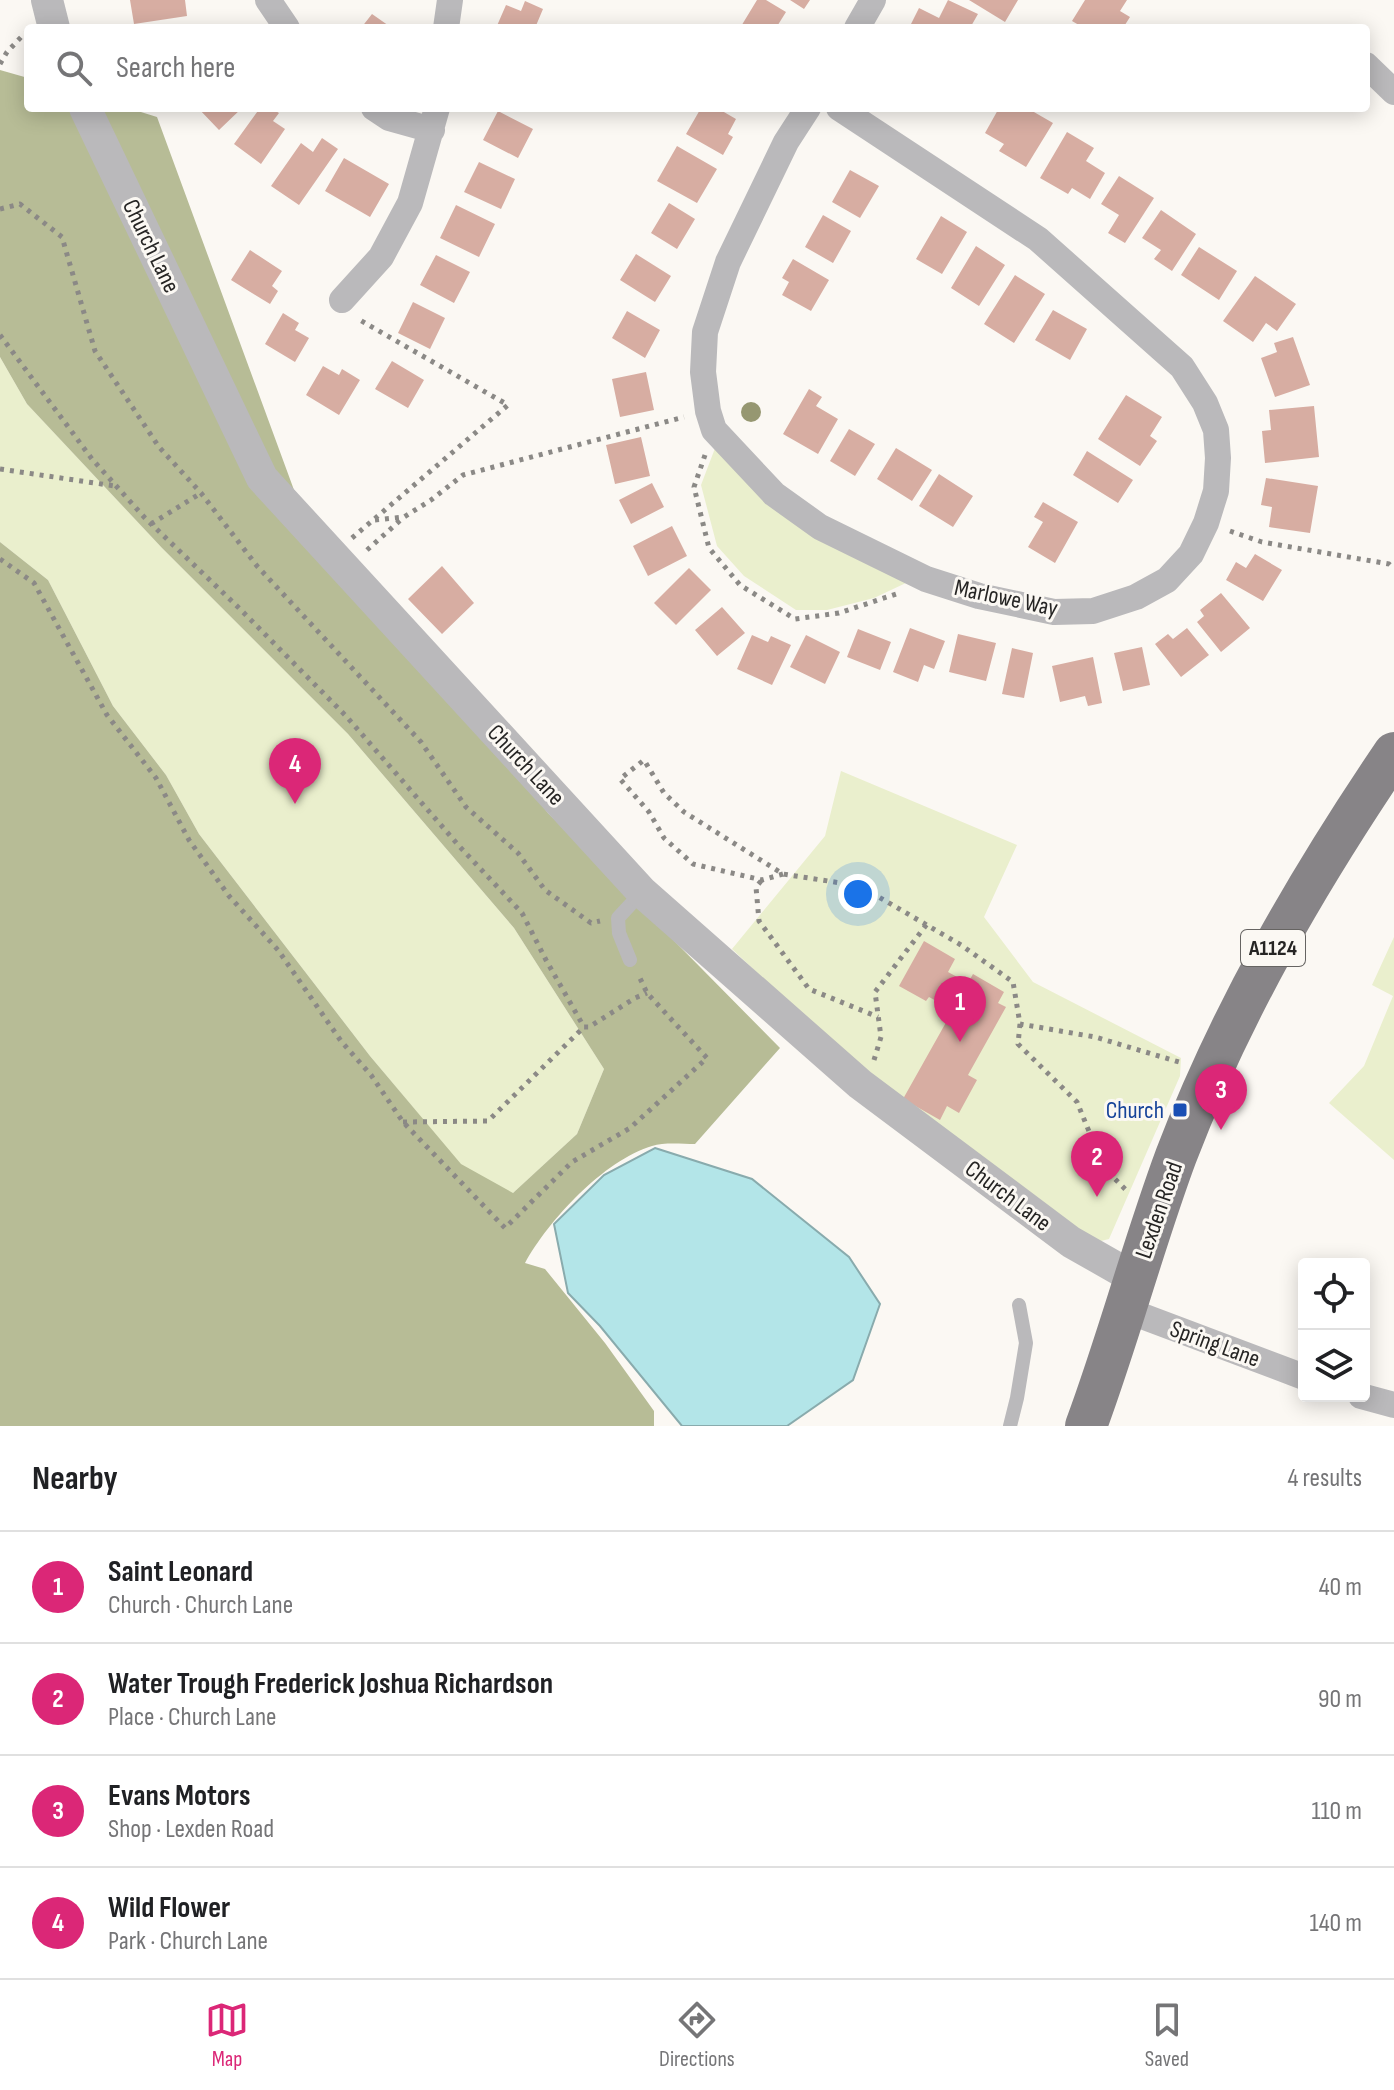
<!DOCTYPE html>
<meta charset="utf-8">
<style>
:root{--surface:#fff;--page:#f2f2f2;--text:#202124;--muted:#757577;--line:#e0e0e0;--accent:#db2777}
body{margin:0;font-family:"Sofia Sans Condensed",sans-serif;background:var(--page);color:var(--text)}
.controls{position:absolute;right:24px;bottom:24px;display:grid;overflow:hidden;border-radius:8px;box-shadow:0 4px 20px #0003}
.controls button{width:72px;height:72px;display:grid;place-items:center;padding:0;border:0;border-bottom:2px solid var(--line);background:var(--surface);color:var(--text);font:40px sans-serif}
.you{position:absolute;left:858px;top:894px;width:28px;height:28px;margin:-20px;border:6px solid #fff;border-radius:50%;background:#1a73e8;box-shadow:0 0 0 12px #1a73e833}
.badge{display:grid;place-items:center;width:52px;height:52px;border-radius:50%;background:var(--accent);color:#fff;font-size:26px;font-weight:700}
.pin{position:absolute;translate:-50% -66px;filter:drop-shadow(0 2px 4px #0008)}
.pin::after{content:'';position:absolute;top:42px;width:28px;height:24px;background:inherit;clip-path:polygon(0 0,100% 0,50% 100%)}
.list{margin:0;padding:0;list-style:none}
h2{display:flex;justify-content:space-between;align-items:center;height:104px;margin:0;padding:0 32px;font-size:34px}
h2 small{font-size:26px;font-weight:400;color:var(--muted)}
.list li{display:grid;grid-template-columns:52px 1fr auto;gap:24px;align-items:center;box-sizing:border-box;height:112px;padding:0 32px;border-top:2px solid var(--line)}
.list b{display:block;font-size:30px;white-space:nowrap}
.list p{margin:0;font-size:26px;white-space:nowrap;color:var(--muted)}
.list em{font-size:26px;font-style:normal;color:var(--muted)}
.icon{flex:none;width:44px;height:44px;fill:none;stroke:currentColor;stroke-width:2;stroke-linecap:round;stroke-linejoin:round}
.map{position:relative;flex:none;width:1394px;height:1426px;overflow:hidden}
.search{position:absolute;background:var(--surface);box-shadow:0 4px 20px #0003;left:24px;right:24px;top:24px;height:88px;display:flex;align-items:center;gap:20px;box-sizing:border-box;padding:0 28px;border-radius:8px;color:var(--muted);font-size:30px}
.sheet{height:552px;background:var(--surface)}
nav{display:flex;justify-content:space-around;align-items:center;box-sizing:border-box;height:112px;border-top:2px solid var(--line);background:var(--surface);font-size:22px;color:var(--muted)}
nav a{display:grid;justify-items:center;gap:4px}
nav .on{color:var(--accent)}
.map>svg:first-child{display:block}
.green{fill:#eaefcd}
.forest{fill:#b7bc96}
.water{fill:#b3e5e8;stroke:#89abad;stroke-width:2}
.building{fill:#d7ada2}
.lines{fill:none;stroke-linecap:round;stroke-linejoin:round}
.path{stroke:#8b8986;stroke-width:5;stroke-dasharray:4 6;stroke-linecap:butt}
.service{stroke:#bab9bb;stroke-width:14}
.minor{stroke:#bab9bb;stroke-width:26}
.tertiary{stroke:#bab9bb;stroke-width:32}
.primary{stroke:#878487;stroke-width:42}
.tree{fill:#969771}
.transit-dot{fill:#1a4fb4;stroke:#fbf8f3;stroke-width:3}
.labels{text-anchor:middle;dominant-baseline:central;stroke-width:6;stroke-linejoin:round;paint-order:stroke}
.shield{fill:#fbf8f3;stroke:#666462;stroke-width:2}
.shield-label{font-size:22px;font-weight:bold;fill:#262524}
.street-label{font-size:24px;fill:#262524;stroke:#fbf8f3}
.transit-label{font-size:24px;fill:#164399;stroke:#fbf8f3;text-anchor:end}
</style>
<div class="map">
<svg width="1394" height="1426" viewBox="0 0 1394 1426">
<rect width="100%" height="100%" fill="#fbf8f3"/>
<!-- green -->
<path class="green" d="M0 357 27 404 162 548 348 734 514 928 604 1069 577 1134 512 1194 461 1165 370 1056 199 834 166 775 113 706 48 580 0 542Z
M717 443 908 582 874 598 827 610H796L744 576 717 546 701 485Z
M841 771 1017 845 984 917 1033 982 1181 1058 1180 1076 1109 1239 1097 1242 956 1151 820 1032 732 949 825 836Z
M1394 937V1160L1329 1103 1364 1066 1393 996 1372 985Z"/>
<!-- forest -->
<path class="forest" d="M0 70 28 78V108H128L157 117 294 490 548 813 780 1048 695 1144C682 1144 664 1142 652 1146 603 1161 549 1220 525 1263L545 1269 605 1343 654 1411V1426H0V542L48 580 113 706 166 775 199 834 370 1056 461 1164 513 1193 577 1134 604 1069 514 928 348 734 162 548 27 404 0 357Z"/>
<!-- water -->
<path class="water" d="M655 1148 752 1179 849 1257 880 1304 853 1380 787 1426H682L600 1326 568 1293 554 1224 604 1175Z"/>
<!-- building -->
<path class="building" d="M130 0H185L187 16 134 24Z
M757 0H766L786 12 776 28H740Z
M790 0H810L804 9Z
M948 0 978 14 970 28H909L919 8 939 18Z
M969 0H1018L1005 22Z
M1085 0H1127L1120 11 1130 17 1123 28H1084L1072 21Z
M525 1 543 9 535 28H496L506 5 521 11Z
M372 14 392 28H361Z
M198 108H242L219 130Z
M260 108H271L279 113 273 121 285 129 261 164 234 144Z
M701 108H717L736 119 728 134 733 137 723 155 686 134Z
M999 108H1027L1053 123 1026 167 999 151 1004 144 985 133Z
M498 111 533 129 518 158 483 140Z
M1067 132 1094 148 1086 161 1105 173 1090 199 1072 188 1068 194 1040 178Z
M322 138 338 149 299 205 271 186 301 143 313 152Z
M677 146 717 169 697 203 657 181Z
M344 158 389 184 370 217 325 191Z
M479 162 515 179 501 209 464 192Z
M850 170 879 186 860 218 832 202Z
M1119 176 1154 198 1125 243 1108 233 1119 215 1101 204Z
M669 203 695 219 677 249 651 233Z
M456 205 495 224 479 257 440 238Z
M1161 210 1196 234 1172 271 1154 259 1161 250 1142 238Z
M823 215 851 231 833 263 805 247Z
M941 216 967 232 942 274 916 259Z
M976 246 1005 265 979 306 951 288Z
M1199 247 1237 271 1219 300 1181 275Z
M250 250 282 271 272 286 278 291 270 304 231 280Z
M636 254 671 276 655 302 620 280Z
M436 255 470 272 454 303 420 285Z
M793 259 829 280 811 311 782 295 789 282 782 278Z
M1015 275 1045 294 1014 343 984 324Z
M1255 276 1296 304 1277 331 1266 323 1253 342 1223 321Z
M413 302 445 318 430 349 398 333Z
M1053 310 1087 329 1070 360 1035 340Z
M627 311 660 330 645 358 612 338Z
M283 313 299 323 295 330 309 338 295 362 265 344Z
M1293 337 1310 385 1275 397 1261 358 1277 352 1274 343Z
M392 361 424 380 408 408 375 389Z
M323 366 339 375 342 369 360 380 339 415 306 395Z
M646 372 654 410 620 417 612 379Z
M809 389 822 397 816 406 838 419 818 454 783 434Z
M1126 395 1162 417 1150 436 1157 441 1140 466 1098 439Z
M1314 406 1319 457 1265 463 1262 431 1271 430 1269 410Z
M849 429 875 444 855 476 830 461Z
M641 437 650 476 615 484 606 445Z
M896 448 932 470 912 501 877 479Z
M1087 451 1133 480 1118 503 1073 475Z
M939 474 973 496 953 527 919 506Z
M1266 478 1318 486 1310 533 1269 527 1272 507 1261 505Z
M652 483 664 507 631 524 619 500Z
M1043 502 1078 522 1055 563 1028 547 1043 522 1034 517Z
M672 526 687 556 648 576 633 546Z
M1255 554 1282 570 1263 601 1226 580 1236 562 1246 568Z
M442 566 474 603 442 634 408 599Z
M689 568 711 590 676 625 654 603Z
M1221 593 1250 628 1221 652 1197 622 1204 616 1200 610Z
M722 607 745 633 717 656 695 630Z
M910 628 945 641 934 669 924 665 918 682 893 672Z
M1187 628 1209 655 1181 677 1155 644 1168 634 1173 639Z
M858 629 891 642 880 670 847 657Z
M958 634 996 643 986 681 949 672Z
M752 635 768 642 771 636 791 645 772 685 737 669Z
M806 635 840 652 825 684 790 667Z
M1142 647 1150 685 1123 691 1114 653Z
M1012 648 1033 653 1024 698 1002 694Z
M1093 657 1102 703 1088 706 1085 696 1060 702 1052 666Z
M924 941 955 959 948 972 968 983 973 974 1004 992 998 1003 1006 1007 968 1075 977 1080 959 1113 947 1106 940 1120 903 1099 953 1010 929 997 926 1001 899 986Z"/>
<g class="lines">
<!-- path -->
<path class="path" d="M0 64 7 52 25 33
M0 209 20 204 62 237 95 351 159 447 201 493 257 566 421 742 466 807 518 853 545 890 591 923 600 921
M0 335 92 459 145 518 239 608 346 716 460 847 522 913 546 960 584 1027H589L635 998 647 993
M705 455 694 487 709 548 740 585 795 619 839 613 896 594
M0 469 115 486
M375 520 404 517 431 500 463 475 684 417
M151 524 201 493
M1230 531 1262 542 1389 564 1394 569
M352 538 508 405 358 319
M367 550 404 517
M0 559 34 583 107 715 156 778 189 840 229 896 278 950 341 1041 371 1075 403 1122 505 1228 572 1162 630 1128 707 1058 647 993 638 974
M783 874 762 880 693 864 664 838 649 812 620 779 644 760 664 793 684 812 783 874 860 886 961 945 1013 982 1020 1024 1095 1037 1179 1062
M761 881 756 887 759 921 809 989 878 1017
M1020 1024 1018 1044 1077 1102 1104 1168 1127 1191
M874 1060 881 1037 875 992 927 924
M403 1122 488 1121 584 1027"/>
<!-- service -->
<path class="service" d="M630 960 619 933 618 918 642 892
M1010 1426 1017 1398 1026 1343 1019 1305"/>
<!-- minor -->
<path class="minor" d="M268 0 287 28
M446 28 450 0
M857 28 873 0
M1366 65 1394 92
M374 108 389 118 432 130
M808 108 786 142 728 262 705 332 703 372 708 411 714 430 774 494 820 527 926 579 979 596 1054 612 1093 611 1136 597 1167 580 1191 554 1206 523 1216 491 1218 458 1216 430 1205 403 1182 367 1038 239 839 108
M342 300 381 257 410 203 437 108
M1126 1310 1304 1377
M1361 1396 1394 1405"/>
<!-- tertiary -->
<path class="tertiary" d="M47 0 54 28
M85 108 262 478 642 892 860 1084 1071 1242 1136 1279"/>
<!-- primary -->
<path class="primary" d="M1086 1426C1119 1337 1143 1245 1176 1156 1231 1012 1308 880 1394 753"/>
</g>
<!-- trees -->
<circle class="tree" cx="751" cy="412" r="10"/>
<!-- markers -->
<rect class="transit-dot" x="1172" y="1102" width="16" height="16" rx="4"/>
<g class="labels">
<!-- shield labels -->
<rect class="shield" x="1241" y="930" width="64" height="36" rx="6"/>
<g class="shield-label">
<text x="1273" y="948">A1124</text>
</g>
<!-- street labels -->
<g class="street-label">
<text transform="translate(151 246) rotate(64)">Church Lane</text>
<text transform="translate(1006 598) rotate(12)">Marlowe Way</text>
<text transform="translate(526 765) rotate(47)">Church Lane</text>
<text transform="translate(1008 1196) rotate(37)">Church Lane</text>
<text transform="translate(1159 1210) rotate(-71)">Lexden Road</text>
<text transform="translate(1215 1344) rotate(20)">Spring Lane</text>
</g>
<!-- transit labels -->
<g class="transit-label">
<text x="1164" y="1110">Church</text>
</g>
</g>
</svg>
<div class="controls">
<button><svg class="icon" aria-label="locate" viewBox="0 0 24 24"><circle cx="12" cy="12" r="6"/><path d="M12 2v4M12 18v4M2 12h4M18 12h4"/></svg></button>
<button><svg class="icon" aria-label="layers" viewBox="0 0 24 24"><path d="M12 4l9 5-9 5-9-5zM3 14l9 5 9-5"/></svg></button>
</div>
<div class="you"></div>
<div class="pin badge" style="left:960px;top:1042px">1</div>
<div class="pin badge" style="left:1097px;top:1197px">2</div>
<div class="pin badge" style="left:1221px;top:1130px">3</div>
<div class="pin badge" style="left:295px;top:804px">4</div>
<div class="search"><svg class="icon" aria-label="search" viewBox="0 0 24 24"><circle cx="10" cy="10" r="6"/><path d="M15 15l6 6"/></svg>Search here</div>
</div>
<section class="sheet">
<h2>Nearby<small>4 results</small></h2>
<ul class="list">
<li><span class="badge">1</span><div><b>Saint Leonard</b><p>Church · Church Lane</p></div><em>40 m</em></li>
<li><span class="badge">2</span><div><b>Water Trough Frederick Joshua Richardson</b><p>Place · Church Lane</p></div><em>90 m</em></li>
<li><span class="badge">3</span><div><b>Evans Motors</b><p>Shop · Lexden Road</p></div><em>110 m</em></li>
<li><span class="badge">4</span><div><b>Wild Flower</b><p>Park · Church Lane</p></div><em>140 m</em></li>
</ul>
</section>
<nav>
<a class="on"><svg class="icon" aria-label="map" viewBox="0 0 24 24"><path d="M3 6l6-2 6 2 6-2v14l-6 2-6-2-6 2zM9 4v14M15 6v14"/></svg>Map</a>
<a><svg class="icon" aria-label="directions" viewBox="0 0 24 24"><path d="M12 3l9 9-9 9-9-9zM9 14v-3h6M13 9l2 2-2 2"/></svg>Directions</a>
<a><svg class="icon" aria-label="saved" viewBox="0 0 24 24"><path d="M7 4h10v16l-5-4-5 4z"/></svg>Saved</a>
</nav>
